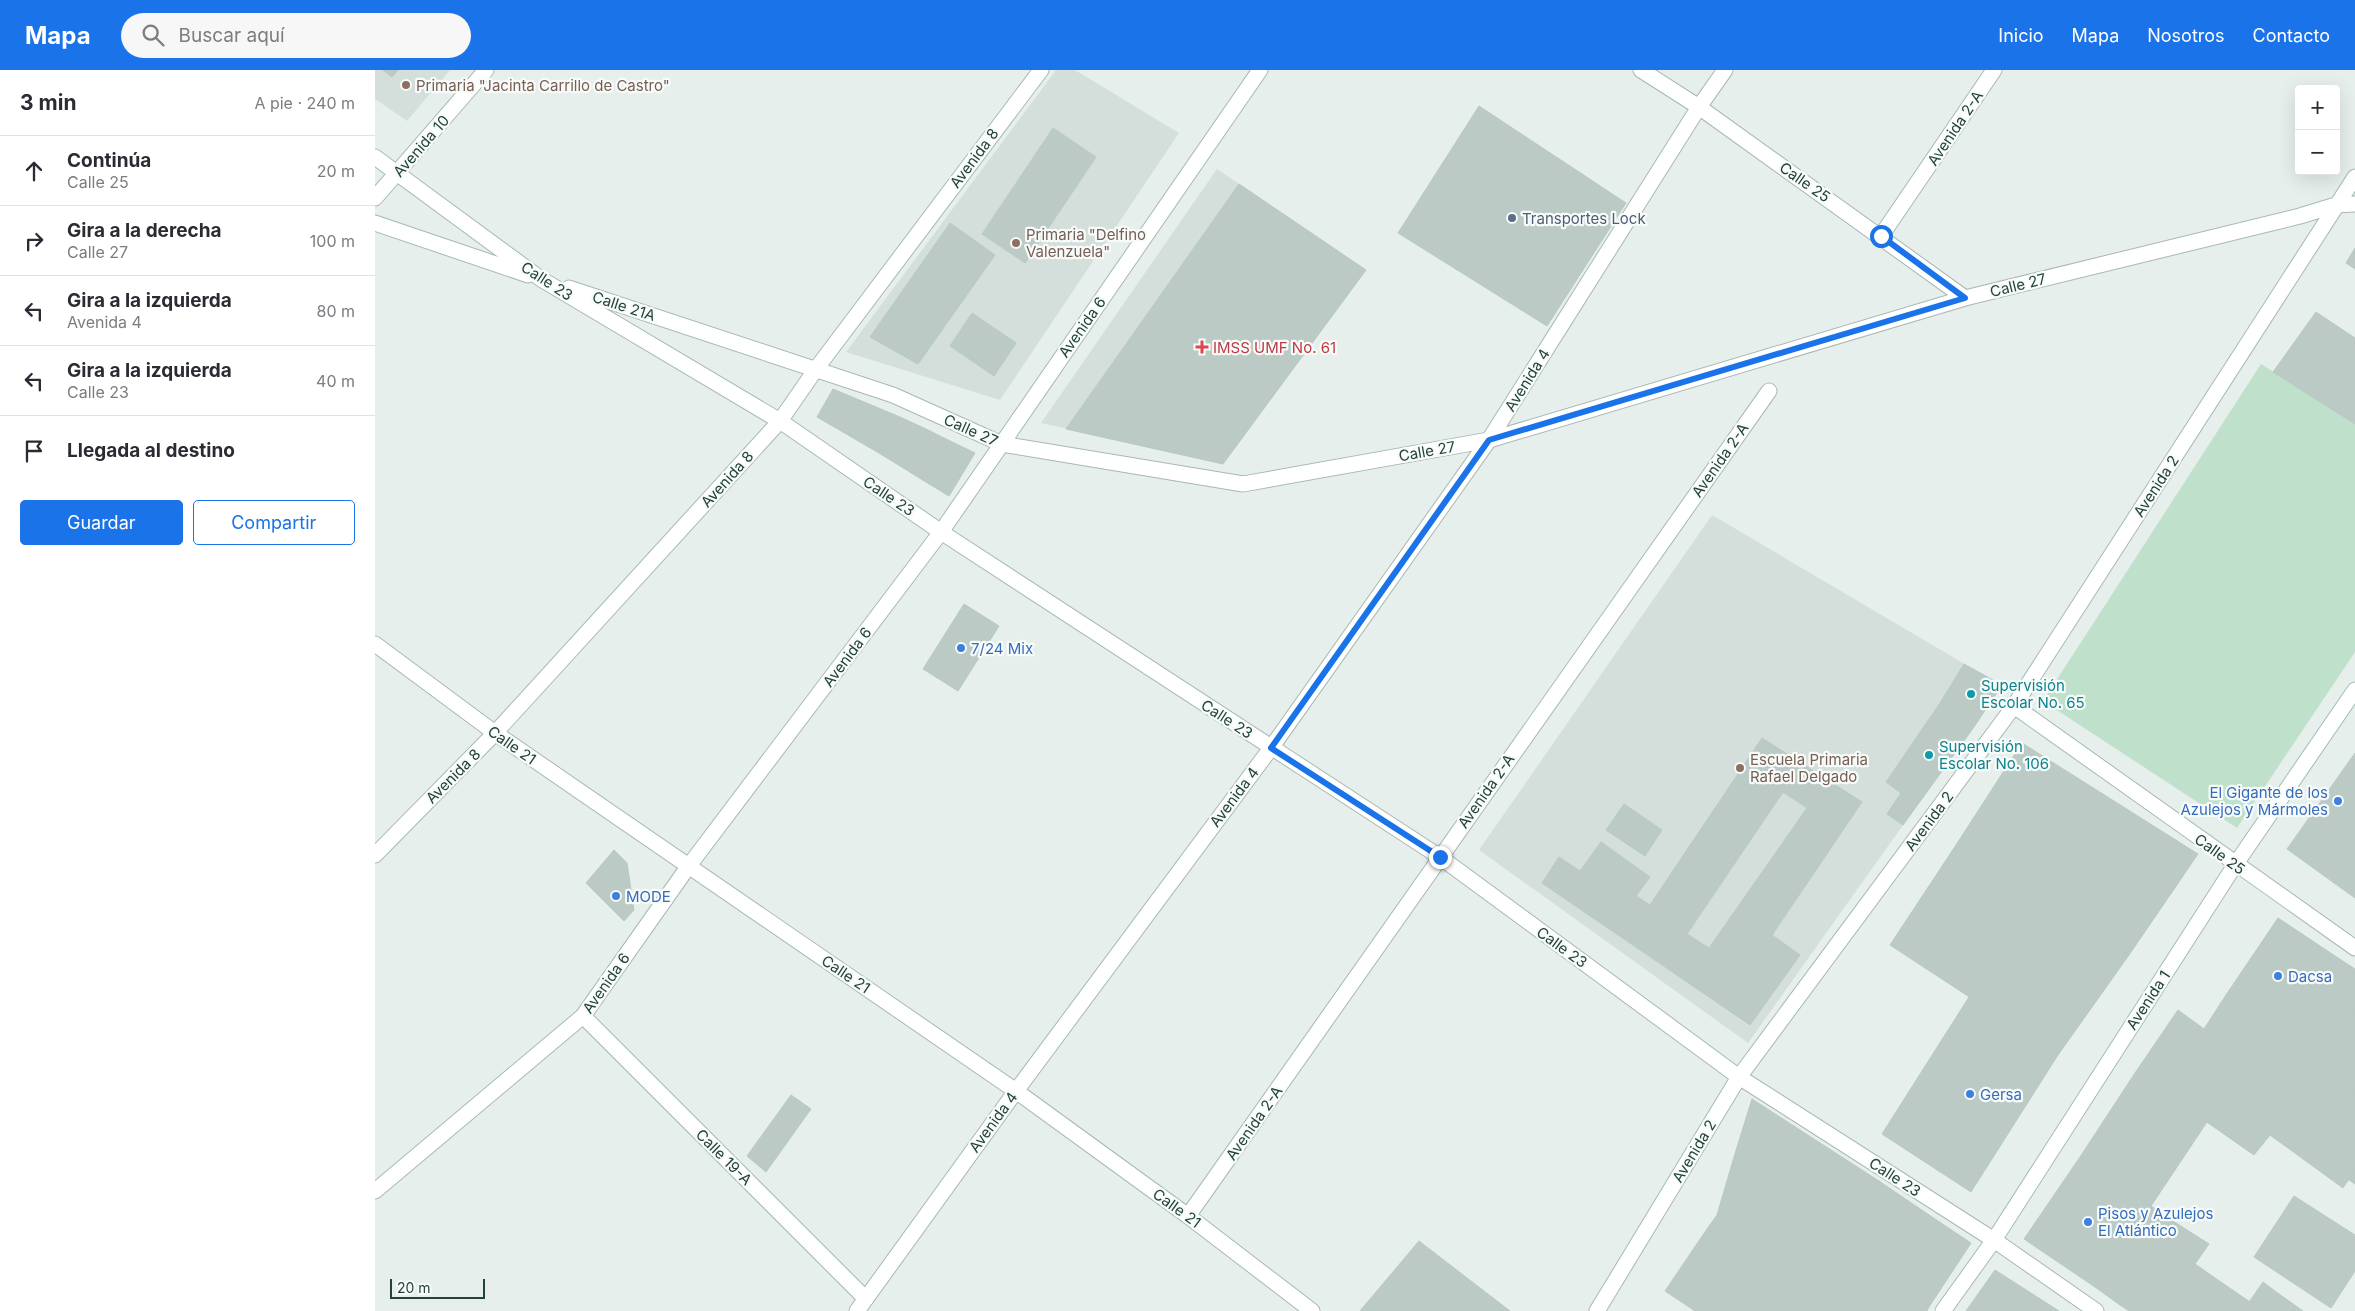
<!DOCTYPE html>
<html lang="es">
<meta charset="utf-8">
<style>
:root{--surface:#fff;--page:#f7f7f7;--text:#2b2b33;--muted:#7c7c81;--line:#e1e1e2;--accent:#1a73e8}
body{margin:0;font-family:Inter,sans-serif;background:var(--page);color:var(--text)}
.controls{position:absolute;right:15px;top:15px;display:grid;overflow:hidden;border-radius:5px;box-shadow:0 5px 20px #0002}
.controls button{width:45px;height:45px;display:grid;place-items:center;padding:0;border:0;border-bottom:1px solid var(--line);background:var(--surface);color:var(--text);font:25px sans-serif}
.scale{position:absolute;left:15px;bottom:12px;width:95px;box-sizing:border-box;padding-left:5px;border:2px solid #24423c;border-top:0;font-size:14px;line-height:18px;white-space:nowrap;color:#24423c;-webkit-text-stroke:4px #f7fbf9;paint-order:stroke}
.stop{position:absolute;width:15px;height:15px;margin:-11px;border:4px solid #1a73e8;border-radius:50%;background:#fff}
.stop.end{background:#1a73e8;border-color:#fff;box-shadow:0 1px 5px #0008}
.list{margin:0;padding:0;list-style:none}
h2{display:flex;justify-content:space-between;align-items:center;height:65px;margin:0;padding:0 20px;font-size:21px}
h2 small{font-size:16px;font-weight:400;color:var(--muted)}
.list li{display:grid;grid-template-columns:32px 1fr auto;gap:15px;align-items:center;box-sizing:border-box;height:70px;padding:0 20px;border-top:1px solid var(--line)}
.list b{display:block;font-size:19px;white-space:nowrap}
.list p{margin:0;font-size:16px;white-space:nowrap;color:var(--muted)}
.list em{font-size:16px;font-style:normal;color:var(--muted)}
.actions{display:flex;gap:10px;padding:15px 20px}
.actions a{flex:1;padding:11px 0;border:1px solid var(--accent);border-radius:5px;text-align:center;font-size:18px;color:var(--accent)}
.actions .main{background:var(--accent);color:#fff}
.icon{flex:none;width:28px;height:28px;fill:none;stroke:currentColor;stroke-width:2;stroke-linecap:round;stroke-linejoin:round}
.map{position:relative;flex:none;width:1980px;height:1241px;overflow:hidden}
header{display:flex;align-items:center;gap:30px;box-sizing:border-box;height:70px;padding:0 25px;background:var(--accent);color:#fff}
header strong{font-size:24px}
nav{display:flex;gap:28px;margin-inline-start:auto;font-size:18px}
.search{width:350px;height:45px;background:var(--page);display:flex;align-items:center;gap:12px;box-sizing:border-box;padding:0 18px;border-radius:28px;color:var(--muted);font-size:19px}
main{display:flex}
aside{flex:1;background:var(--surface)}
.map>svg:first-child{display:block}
.built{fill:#d4dfdb}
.green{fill:#bfe0ca}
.building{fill:#bbcac5;stroke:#b8c9c3;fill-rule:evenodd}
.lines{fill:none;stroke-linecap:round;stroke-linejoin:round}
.minor-casing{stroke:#a8b8b3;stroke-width:17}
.secondary-casing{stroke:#a4bbb4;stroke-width:17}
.minor{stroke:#fff;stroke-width:15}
.secondary{stroke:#fff;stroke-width:15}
.route{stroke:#1a73e8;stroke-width:6}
.education-dot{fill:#8d6e63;stroke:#f7fbf9;stroke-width:2}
.service-dot{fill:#5c6f8a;stroke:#f7fbf9;stroke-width:2}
.health-dot{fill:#e0444e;stroke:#f7fbf9;stroke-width:2}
.shop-dot{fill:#3f7fe0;stroke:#f7fbf9;stroke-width:2}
.culture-dot{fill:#0f9aa8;stroke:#f7fbf9;stroke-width:2}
.labels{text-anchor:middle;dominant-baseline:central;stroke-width:4.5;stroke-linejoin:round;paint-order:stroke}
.education-label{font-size:15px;fill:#785e54;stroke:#f7fbf9;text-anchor:start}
.street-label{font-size:15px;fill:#24423c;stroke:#f7fbf9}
.service-label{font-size:15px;fill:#4e5e75;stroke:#f7fbf9;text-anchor:start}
.health-label{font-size:15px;fill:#be3a42;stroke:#f7fbf9;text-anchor:start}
.shop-label{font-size:15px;fill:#366cbe;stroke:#f7fbf9;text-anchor:start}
.culture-label{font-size:15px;fill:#0d838f;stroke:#f7fbf9;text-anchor:start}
</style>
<header>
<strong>Mapa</strong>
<div class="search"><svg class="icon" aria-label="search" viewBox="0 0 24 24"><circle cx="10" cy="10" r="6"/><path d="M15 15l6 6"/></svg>Buscar aquí</div>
<nav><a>Inicio</a><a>Mapa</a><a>Nosotros</a><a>Contacto</a></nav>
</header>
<main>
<aside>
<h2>3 min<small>A pie · 240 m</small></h2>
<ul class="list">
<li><svg class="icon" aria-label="ahead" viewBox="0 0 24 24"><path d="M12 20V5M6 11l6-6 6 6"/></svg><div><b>Continúa</b><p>Calle 25</p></div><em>20 m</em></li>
<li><svg class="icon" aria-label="right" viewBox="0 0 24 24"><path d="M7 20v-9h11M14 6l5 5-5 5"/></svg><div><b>Gira a la derecha</b><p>Calle 27</p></div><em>100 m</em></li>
<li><svg class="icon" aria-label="left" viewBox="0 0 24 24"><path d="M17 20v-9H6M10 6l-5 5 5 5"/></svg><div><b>Gira a la izquierda</b><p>Avenida 4</p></div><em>80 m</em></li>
<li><svg class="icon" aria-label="left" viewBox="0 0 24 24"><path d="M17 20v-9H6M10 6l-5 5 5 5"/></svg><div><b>Gira a la izquierda</b><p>Calle 23</p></div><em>40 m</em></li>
<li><svg class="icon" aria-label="arrive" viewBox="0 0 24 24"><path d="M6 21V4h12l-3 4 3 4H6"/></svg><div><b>Llegada al destino</b></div></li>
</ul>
<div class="actions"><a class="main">Guardar</a><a>Compartir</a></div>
</aside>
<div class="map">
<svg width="1980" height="1241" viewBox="0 0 1980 1241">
<rect width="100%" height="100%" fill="#e6efeb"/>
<!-- built -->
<path class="built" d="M0 0H75L32 51 0 29Z
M681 0H700L804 63 625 330 471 282Z
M842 99 991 200 848 394 666 353Z
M1337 445 1627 616 1373 973 1104 780Z"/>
<!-- green -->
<path class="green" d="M1886 294 1980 354V582L1862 758 1668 631Z"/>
<!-- building -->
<path class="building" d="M8 0H23L17 7Z
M1104 36 1251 133 1172 256 1023 163Z
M678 58 721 87 650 193 607 164Z
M864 114 991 200 848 394 691 359Z
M575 153 620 185 543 294 495 267Z
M1980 178V199L1971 193Z
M1941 242 1980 268V354L1898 302Z
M597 243 641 273 619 306 575 276Z
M458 319 525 347 504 383 442 347Z
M525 347 551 359 530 399 504 383Z
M551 359 569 368 546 409 530 399Z
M569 368 600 383 574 426 546 409Z
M589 534 624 556 583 621 548 599Z
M1589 594 1627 615 1599 657 1565 633Z
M1565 633 1599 657 1528 755 1512 744 1526 723 1511 712Z
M1387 668 1487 732 1397 865 1425 885 1375 955 1167 813 1184 787 1205 801 1226 772 1275 807 1261 826 1275 835ZM1408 722 1432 738 1334 878 1312 864Z
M1647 673 1823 784 1754 885 1581 775Z
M1980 683V828L1912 779Z
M1249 734 1287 760 1270 786 1231 760Z
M1581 775 1754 885 1683 985 1515 875Z
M239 780 252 793 259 840 249 851 211 813Z
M1903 848 1957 884 1903 966 1849 928Z
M1957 884 1980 899V940L1944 995 1903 966Z
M1594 927 1683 985 1596 1122 1507 1064Z
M1849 928 1980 1021V1100L1968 1118 1895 1065 1879 1085 1816 1041 1859 981 1829 959Z
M1803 940 1859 981 1816 1041 1760 1003Z
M1980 940V1021L1944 995Z
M1760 1003 1832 1052 1776 1136 1705 1087Z
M416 1025 436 1039 391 1102 372 1086Z
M1377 1029 1504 1111 1471 1161 1359 1087Z
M1359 1087 1471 1161 1438 1210 1342 1145Z
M1705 1087 1776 1136 1720 1217 1649 1169Z
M1980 1100V1114L1974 1110Z
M1504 1111 1563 1151 1521 1215 1461 1175Z
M1919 1126 1980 1165V1201L1956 1238 1879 1187Z
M1776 1136 1801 1153 1745 1235 1720 1217Z
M1342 1145 1438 1210 1428 1225 1332 1159Z
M1563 1151 1596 1173 1554 1237 1521 1215Z
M1801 1153 1834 1174 1787 1241H1754L1745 1235Z
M1332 1159 1428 1225 1452 1241H1320L1290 1221Z
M1044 1171 1135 1241H985Z
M1461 1175 1554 1237 1552 1241H1452L1428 1225Z
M1820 1194 1843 1210 1822 1241H1787Z
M1620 1200 1684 1241H1591Z
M1843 1210 1875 1232 1868 1241H1822Z
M1888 1212 1904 1224 1893 1241H1868Z
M1904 1224 1928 1241H1893Z"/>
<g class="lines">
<defs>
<path id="minor" d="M1266 0 1324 37 1590 228
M0 87 166 209 405 351 566 462 1065 787 1364 1007 1619 1170 1721 1241
M0 128 111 0
M0 153 153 205
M1506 166 1619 0
M194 218 518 325 627 374 868 414 1114 370 1590 228 1925 146 1961 135 1980 134
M0 574 120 663 641 1021 813 1146 937 1241
M1639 636 1980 878
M0 785 120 663 405 351 441 299 666 0
M208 946 491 1229
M0 1121 208 946 313 797 566 462 885 0
M813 1146 1394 321
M482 1241 641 1021 896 678 1114 370 1324 37 1350 0
M1222 1241 1364 1007 1639 636 1980 107"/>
<path id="secondary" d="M1568 1241 1619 1170 1860 795 1980 620"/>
</defs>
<!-- minor casing -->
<use href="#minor" class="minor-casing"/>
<!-- secondary casing -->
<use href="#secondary" class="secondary-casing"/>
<!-- minor -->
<use href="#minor" class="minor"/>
<!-- secondary -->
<use href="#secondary" class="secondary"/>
</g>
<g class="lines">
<!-- route -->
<path class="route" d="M1065 787 896 678 1114 370 1590 228 1506 166"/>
</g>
<!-- markers -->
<g class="education-dot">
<circle cx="31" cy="15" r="5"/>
<circle cx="641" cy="173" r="5"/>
<circle cx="1365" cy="698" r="5"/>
</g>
<circle class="service-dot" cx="1137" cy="148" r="5"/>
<path class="health-dot" d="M824.5 269.5h5v5h5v5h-5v5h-5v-5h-5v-5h5z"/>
<g class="shop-dot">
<circle cx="586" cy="578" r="5"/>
<circle cx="1963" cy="731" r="5"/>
<circle cx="241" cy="826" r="5"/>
<circle cx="1903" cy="906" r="5"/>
<circle cx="1595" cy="1024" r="5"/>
<circle cx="1713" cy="1152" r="5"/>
</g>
<g class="culture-dot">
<circle cx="1596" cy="624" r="5"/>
<circle cx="1554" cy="685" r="5"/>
</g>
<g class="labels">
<!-- education labels -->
<g class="education-label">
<text x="41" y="15">Primaria "Jacinta Carrillo de Castro"</text>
<text x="651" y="164">Primaria "Delfino<tspan x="651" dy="17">Valenzuela"</tspan></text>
<text x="1375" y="689">Escuela Primaria<tspan x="1375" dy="17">Rafael Delgado</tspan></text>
</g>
<!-- street labels -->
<g class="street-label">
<text transform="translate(1580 58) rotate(-56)">Avenida 2-A</text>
<text transform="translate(46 76) rotate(-49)">Avenida 10</text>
<text transform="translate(599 88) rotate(-53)">Avenida 8</text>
<text transform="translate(1430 112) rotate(35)">Calle 25</text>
<text transform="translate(172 211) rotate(33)">Calle 23</text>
<text transform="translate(1643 215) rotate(-14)">Calle 27</text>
<text transform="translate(249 236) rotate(18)">Calle 21A</text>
<text transform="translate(707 257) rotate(-55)">Avenida 6</text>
<text transform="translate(1152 310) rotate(-58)">Avenida 4</text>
<text transform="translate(596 360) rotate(24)">Calle 27</text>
<text transform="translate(1052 381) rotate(-10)">Calle 27</text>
<text transform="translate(1345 390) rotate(-55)">Avenida 2-A</text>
<text transform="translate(352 409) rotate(-48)">Avenida 8</text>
<text transform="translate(1781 416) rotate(-57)">Avenida 2</text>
<text transform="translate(514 426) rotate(34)">Calle 23</text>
<text transform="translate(472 587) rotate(-53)">Avenida 6</text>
<text transform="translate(852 649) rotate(33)">Calle 23</text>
<text transform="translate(137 675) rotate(35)">Calle 21</text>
<text transform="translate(78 706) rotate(-45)">Avenida 8</text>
<text transform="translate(1111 721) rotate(-55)">Avenida 2-A</text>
<text transform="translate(859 727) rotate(-53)">Avenida 4</text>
<text transform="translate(1554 751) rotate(-53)">Avenida 2</text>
<text transform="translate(1845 784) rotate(36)">Calle 25</text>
<text transform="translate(1187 877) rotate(36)">Calle 23</text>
<text transform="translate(471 904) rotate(34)">Calle 21</text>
<text transform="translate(231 913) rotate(-55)">Avenida 6</text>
<text transform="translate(1773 930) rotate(-57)">Avenida 1</text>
<text transform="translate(618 1052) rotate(-54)">Avenida 4</text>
<text transform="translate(879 1053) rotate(-55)">Avenida 2-A</text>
<text transform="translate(1319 1081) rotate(-59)">Avenida 2</text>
<text transform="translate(349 1087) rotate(45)">Calle 19-A</text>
<text transform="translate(1520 1107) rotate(33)">Calle 23</text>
<text transform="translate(802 1138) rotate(36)">Calle 21</text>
</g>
<!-- service labels -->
<g class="service-label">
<text x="1147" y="148">Transportes Lock</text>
</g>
<!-- health labels -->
<g class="health-label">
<text x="838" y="277">IMSS UMF No. 61</text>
</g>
<!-- shop labels -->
<g class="shop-label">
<text x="596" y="578">7/24 Mix</text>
<text x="1953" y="722" text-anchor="end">El Gigante de los<tspan x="1953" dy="17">Azulejos y Mármoles</tspan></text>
<text x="251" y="826">MODE</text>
<text x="1913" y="906">Dacsa</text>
<text x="1605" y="1024">Gersa</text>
<text x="1723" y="1143">Pisos y Azulejos<tspan x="1723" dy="17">El Atlántico</tspan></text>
</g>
<!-- culture labels -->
<g class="culture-label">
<text x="1606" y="615">Supervisión<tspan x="1606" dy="17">Escolar No. 65</tspan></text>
<text x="1564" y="676">Supervisión<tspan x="1564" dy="17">Escolar No. 106</tspan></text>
</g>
</g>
</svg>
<div class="controls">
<button>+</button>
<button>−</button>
</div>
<div class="scale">20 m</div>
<div class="stop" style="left:1506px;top:166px"></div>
<div class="stop end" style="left:1065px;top:787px"></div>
</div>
</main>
